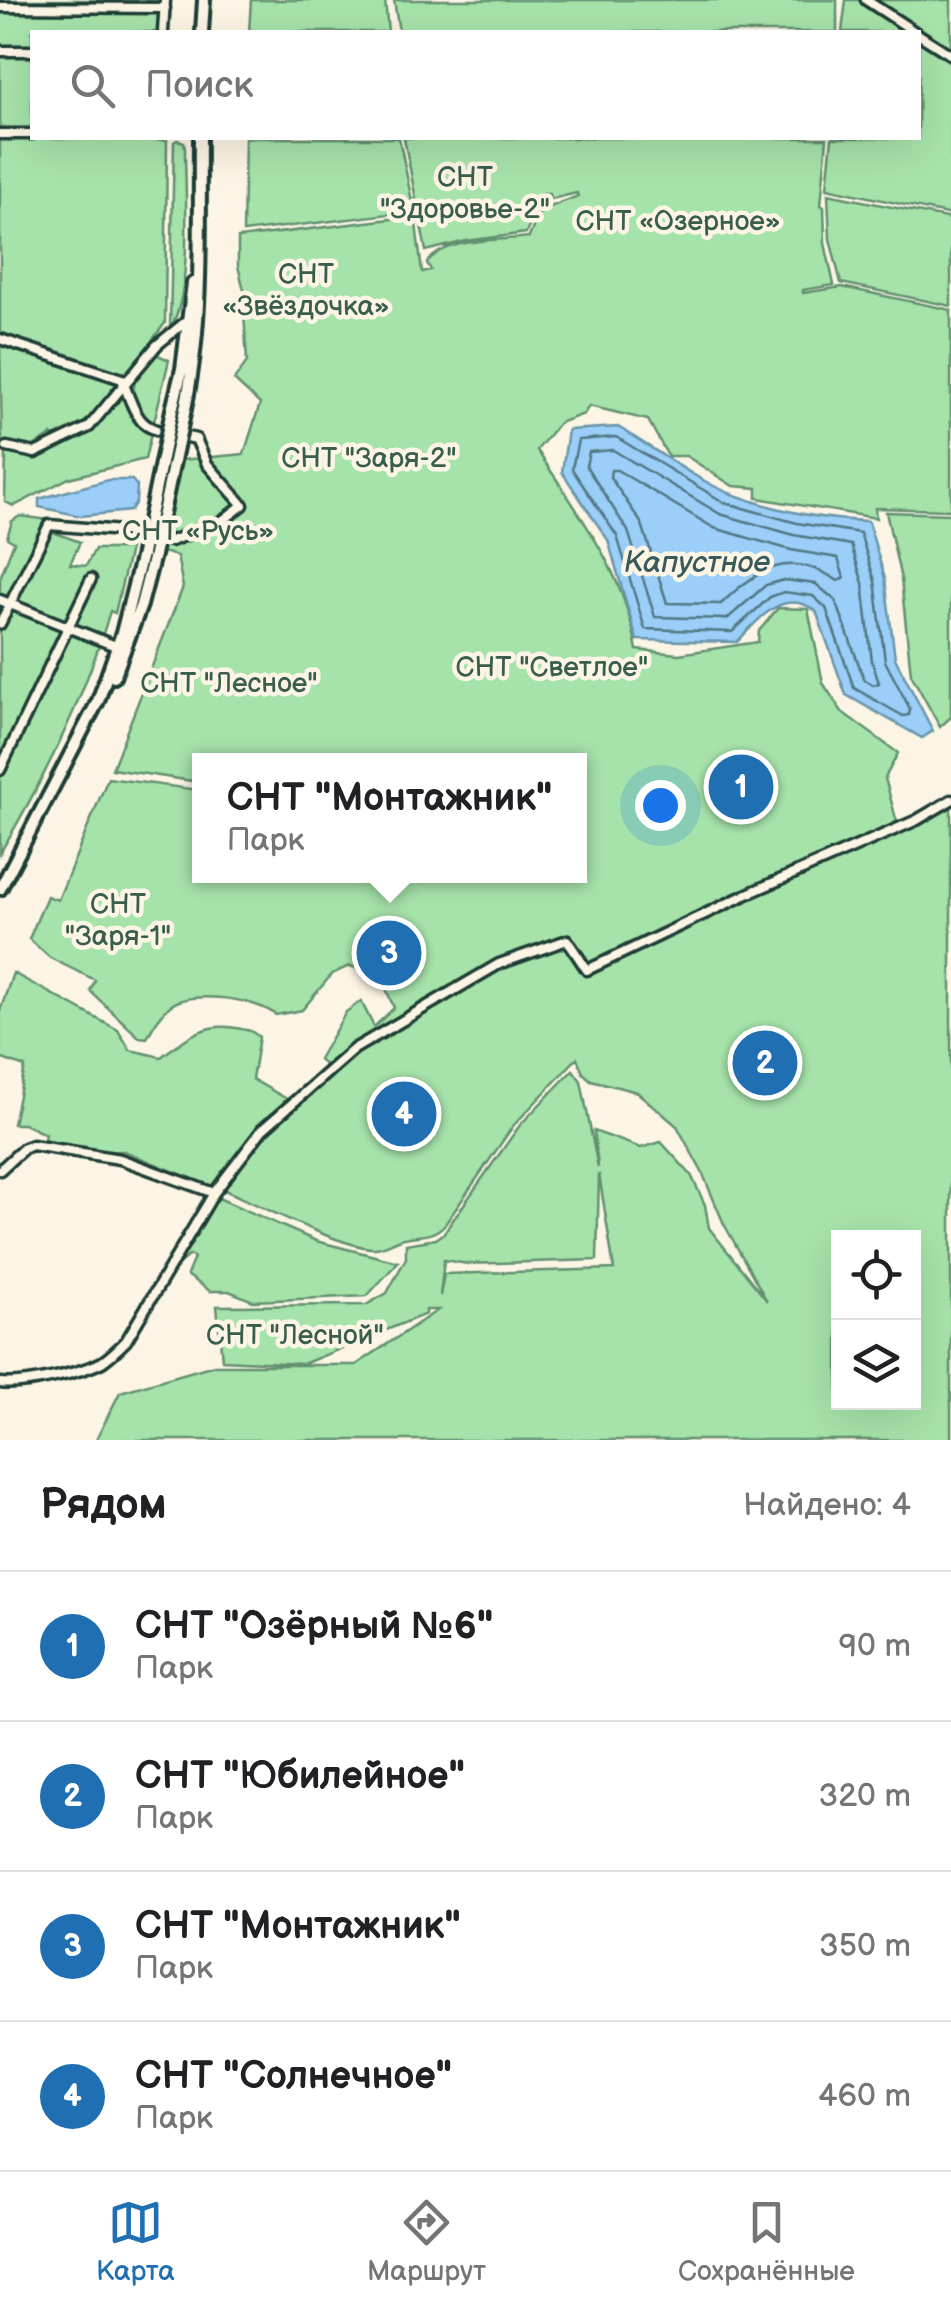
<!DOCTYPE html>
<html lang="ru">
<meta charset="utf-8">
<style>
:root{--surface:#fff;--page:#f2f2f2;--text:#202124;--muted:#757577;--line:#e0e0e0;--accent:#1f6fb2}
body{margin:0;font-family:"Balsamiq Sans",sans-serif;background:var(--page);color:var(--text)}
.controls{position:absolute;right:30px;bottom:30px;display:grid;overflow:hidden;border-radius:0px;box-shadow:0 10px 40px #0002}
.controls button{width:90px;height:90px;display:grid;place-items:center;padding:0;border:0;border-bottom:2px solid var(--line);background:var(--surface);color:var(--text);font:50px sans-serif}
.you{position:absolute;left:660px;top:805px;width:35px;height:35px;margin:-25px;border:8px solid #fff;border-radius:50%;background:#1a73e8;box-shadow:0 0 0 15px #1a73e833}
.badge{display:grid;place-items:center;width:65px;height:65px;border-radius:50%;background:var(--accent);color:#fff;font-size:32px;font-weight:700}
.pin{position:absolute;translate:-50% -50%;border:5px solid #fff;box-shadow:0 2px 10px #0006}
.popup{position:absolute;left:192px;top:753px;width:395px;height:130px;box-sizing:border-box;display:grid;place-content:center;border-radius:0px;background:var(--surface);filter:drop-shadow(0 2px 8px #0005);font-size:32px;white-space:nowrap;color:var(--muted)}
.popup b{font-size:38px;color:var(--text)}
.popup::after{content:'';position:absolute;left:50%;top:100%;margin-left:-20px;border:20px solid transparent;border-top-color:var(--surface)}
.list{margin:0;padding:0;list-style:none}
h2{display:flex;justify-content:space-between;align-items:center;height:130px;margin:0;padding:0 40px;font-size:42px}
h2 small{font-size:32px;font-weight:400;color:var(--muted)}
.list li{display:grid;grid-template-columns:65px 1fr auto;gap:30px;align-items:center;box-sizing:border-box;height:150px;padding:0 40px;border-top:2px solid var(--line)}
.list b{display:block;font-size:38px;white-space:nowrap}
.list p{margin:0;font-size:32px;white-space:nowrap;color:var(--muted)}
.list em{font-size:32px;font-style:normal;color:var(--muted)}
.icon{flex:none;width:55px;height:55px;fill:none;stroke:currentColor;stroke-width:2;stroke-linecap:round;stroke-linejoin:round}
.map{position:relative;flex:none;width:951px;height:1440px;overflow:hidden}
.search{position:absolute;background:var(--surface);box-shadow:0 10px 40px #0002;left:30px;right:30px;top:30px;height:110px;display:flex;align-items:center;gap:25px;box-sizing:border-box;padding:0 35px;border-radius:0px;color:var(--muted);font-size:38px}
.sheet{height:730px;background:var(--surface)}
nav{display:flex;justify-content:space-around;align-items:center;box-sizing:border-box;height:140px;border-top:2px solid var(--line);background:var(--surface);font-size:28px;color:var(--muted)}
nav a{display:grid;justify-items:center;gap:5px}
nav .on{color:var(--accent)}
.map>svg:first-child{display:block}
.green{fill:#a6e3aa;stroke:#62906f;stroke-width:2.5;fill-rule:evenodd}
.water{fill:#9bcff9;stroke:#6995aa;stroke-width:2.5}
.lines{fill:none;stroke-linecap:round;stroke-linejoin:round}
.shore{stroke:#517783;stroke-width:2.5}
.minor-casing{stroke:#1f3d34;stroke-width:15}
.major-casing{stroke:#1f3d34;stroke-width:18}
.minor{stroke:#fcf5e5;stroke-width:8}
.major{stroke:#fcf5e5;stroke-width:10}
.major-bridge-casing{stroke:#1f3d34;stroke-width:18;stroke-linecap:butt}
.major-bridge{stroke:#fcf5e5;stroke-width:10}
.labels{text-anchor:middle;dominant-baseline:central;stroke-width:9;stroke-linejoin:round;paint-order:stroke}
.park-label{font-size:28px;fill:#3a5e4c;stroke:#fcf5e5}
.water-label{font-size:30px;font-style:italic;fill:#385a5b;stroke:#fcf5e5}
</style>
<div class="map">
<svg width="951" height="1440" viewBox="0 0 951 1440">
<rect width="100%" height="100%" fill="#fcf5e5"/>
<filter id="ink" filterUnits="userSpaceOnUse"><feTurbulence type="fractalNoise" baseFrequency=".01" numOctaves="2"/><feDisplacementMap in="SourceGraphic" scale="20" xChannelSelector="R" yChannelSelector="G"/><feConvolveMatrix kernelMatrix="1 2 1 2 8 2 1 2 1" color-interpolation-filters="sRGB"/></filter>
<g filter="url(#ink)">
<!-- green -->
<path class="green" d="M0 0H163L161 32H32V50L0 49Z
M251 0H385L388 32H249Z
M394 0H837V32H399Z
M846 0H861L909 32H842Z
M877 0H951V50L878 5Z
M919 38 951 59V215L827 188 832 138H918Z
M0 52 32 53V130H0Z
M0 137 167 140 165 323 82 434 122 393 132 396 136 377 156 354 169 360 145 459 69 478 14 506 5 502 6 449 37 456 54 444 52 435 26 450 2 441 0 341 88 370 90 365 0 335Z
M245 138H399L414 211 243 232Z
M404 138H827L821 205 824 207 825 243 834 285 803 290V293L842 287 951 310V510L875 508 876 518 757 498V488L733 486 686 456H668L648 420 589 406 584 414 559 423 537 450C580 516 624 571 637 650L679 654 758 642 759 631 778 608 808 609 823 683 842 712 898 753 885 778 899 830 951 803V1440H96L120 1392 214 1365H356L438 1310H426V1314L303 1364 222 1360 217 1306 366 1305 387 1293 406 1258V1244L436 1239 443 1234 520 1125 573 1070 581 1081 598 1168 594 1131 641 1148 661 1142 691 1175 705 1205 709 1228 767 1301 724 1224 702 1172 677 1126 637 1092 591 1080 583 1073 577 1058 513 1126 446 1223C433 1238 422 1234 404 1238 393 1241 387 1247 375 1248 344 1249 255 1203 222 1189 255 1146 290 1108 330 1072L319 1059 346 1012 361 1001 374 1027 394 1008 380 974 349 966 332 974 302 1010 276 1015C257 999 190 989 170 1006 160 1015 153 1026 147 1038L139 1037 90 991 95 980 50 958 29 939 47 896 58 900 108 778 199 790V876H579V760H199V782L112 769 183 587 177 556 162 552 181 460 244 454 260 404 234 380 247 362 243 295 245 294 238 266V238L415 216 422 272 431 270 427 263C445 237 500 241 529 237L540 211 578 196 577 193 551 199 549 194H544L545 202 538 206 526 233 466 241 426 251ZM599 1174 614 1269 444 1274 440 1296 444 1260 468 1264 597 1260ZM838 1238H914V1402H838Z
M177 140 184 142 185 149C185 191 193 297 170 328L174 142Z
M828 194 951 219V306L841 283 830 239Z
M886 512 951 514V717L940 727 911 674 901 579Z
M20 516 49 520 45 529 80 542 70 564 86 566 95 549H130L115 613 110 611C85 697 46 776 0 853V578L14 542 7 538 12 521Z
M13 973 118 1030 130 1050 161 1057C186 1038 204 1022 236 1028 247 1030 252 1030 259 1037L252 1079 287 1099 214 1188 124 1151 90 1152 43 1143 45 1134 24 1124H13L25 1067 0 1058V1011Z
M216 1197 316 1241 398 1262 367 1296 253 1301 229 1291H210L187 1275 194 1258 190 1255 174 1267Z"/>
<!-- water -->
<path class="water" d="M618 427C650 446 699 482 732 494 775 510 822 520 868 521L885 579 895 658 933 731 922 738 846 695 816 611C783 587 759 619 737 642L637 640 608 540 562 472 568 430Z
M108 480H132L137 486 136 502 130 511 81 516 39 507V499Z"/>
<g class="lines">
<!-- shore -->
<path class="shore" d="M616 437 725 503 797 523 860 533 875 581 885 661 910 709 909 715 903 716 854 688 826 608 813 596 784 592 770 597 732 632 645 629 617 536 572 469 578 440Z
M613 450 720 514 794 535 851 545 863 583 872 662 879 683 873 685 864 679 836 601 816 584 784 580 766 585 727 619 655 617 628 531 586 466 589 452Z
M611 470H617L714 528 791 550 838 558 844 578 838 581C790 549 758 568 721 604L667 603 642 524 610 477Z"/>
<defs>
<path id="minor" d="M866 0 915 32
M0 7 165 8
M163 32 165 0
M918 34 951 55
M0 51H32
M0 134H32
M0 339 122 379C142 433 141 427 196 439L207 464 243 505 222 521 171 541 134 532 49 525 0 624
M7 447 35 453 89 427 157 345 189 319
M0 600 118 647
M0 770 91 579
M0 1170 24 1148 32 1145 120 1159 214 1193 126 1341C119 1348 111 1356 102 1362 80 1373 24 1386 0 1383
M214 1193 262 1130 354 1049 499 964 567 940 587 970 745 895 917 820 951 800"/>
<path id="major" d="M202 32 204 0
M172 410 182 369 193 283
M184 414C204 323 199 230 200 138
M114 677 141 605 154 555
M0 889 98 701 122 633 142 554"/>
</defs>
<!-- minor casing -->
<use href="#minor" class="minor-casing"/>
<!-- major casing -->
<use href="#major" class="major-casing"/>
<!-- minor -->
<use href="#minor" class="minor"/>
<!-- major -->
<use href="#major" class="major"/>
<defs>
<path id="major-bridge" d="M142 554 172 410
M154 555 184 414"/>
</defs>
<!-- major-bridge casing -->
<use href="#major-bridge" class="major-bridge-casing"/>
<!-- major-bridge -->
<use href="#major-bridge" class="major-bridge"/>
</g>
</g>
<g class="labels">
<!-- park labels -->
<g class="park-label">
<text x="465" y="177">СНТ<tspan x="465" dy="32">"Здоровье-2"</tspan></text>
<text x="678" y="221">СНТ «Озерное»</text>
<text x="306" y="274">СНТ<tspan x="306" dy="32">«Звёздочка»</tspan></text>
<text x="369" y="458">СНТ "Заря-2"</text>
<text x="198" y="531">СНТ «Русь»</text>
<text x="552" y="667">СНТ "Светлое"</text>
<text x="229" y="683">СНТ "Лесное"</text>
<text x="118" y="904">СНТ<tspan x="118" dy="32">"Заря-1"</tspan></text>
<text x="295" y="1335">СНТ "Лесной"</text>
</g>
<!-- water labels -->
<g class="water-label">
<text x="697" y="563">Капустное</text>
</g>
</g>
</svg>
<div class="controls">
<button><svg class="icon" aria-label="locate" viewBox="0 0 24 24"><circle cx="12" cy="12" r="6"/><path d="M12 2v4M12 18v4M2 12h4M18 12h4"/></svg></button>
<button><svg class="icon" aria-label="layers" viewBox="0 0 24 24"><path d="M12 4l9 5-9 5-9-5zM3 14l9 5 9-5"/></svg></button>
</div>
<div class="you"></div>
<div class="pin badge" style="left:741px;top:787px">1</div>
<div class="pin badge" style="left:765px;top:1063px">2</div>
<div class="pin badge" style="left:389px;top:953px">3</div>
<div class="popup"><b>СНТ &quot;Монтажник&quot;</b>Парк</div>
<div class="pin badge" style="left:404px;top:1114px">4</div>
<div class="search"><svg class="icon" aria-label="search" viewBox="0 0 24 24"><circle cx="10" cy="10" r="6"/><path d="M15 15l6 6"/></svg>Поиск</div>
</div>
<section class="sheet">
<h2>Рядом<small>Найдено: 4</small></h2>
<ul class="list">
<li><span class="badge">1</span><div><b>СНТ &quot;Озёрный №6&quot;</b><p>Парк</p></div><em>90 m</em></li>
<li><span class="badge">2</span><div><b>СНТ &quot;Юбилейное&quot;</b><p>Парк</p></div><em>320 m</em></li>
<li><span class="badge">3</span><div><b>СНТ &quot;Монтажник&quot;</b><p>Парк</p></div><em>350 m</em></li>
<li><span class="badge">4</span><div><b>СНТ &quot;Солнечное&quot;</b><p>Парк</p></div><em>460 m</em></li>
</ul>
</section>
<nav>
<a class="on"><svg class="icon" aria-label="map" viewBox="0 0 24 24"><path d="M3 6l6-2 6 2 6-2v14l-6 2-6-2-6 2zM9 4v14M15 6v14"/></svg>Карта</a>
<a><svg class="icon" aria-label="directions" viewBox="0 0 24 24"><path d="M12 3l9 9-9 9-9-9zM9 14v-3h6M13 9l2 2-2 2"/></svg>Маршрут</a>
<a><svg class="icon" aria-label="saved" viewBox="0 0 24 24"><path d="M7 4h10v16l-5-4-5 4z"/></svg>Сохранённые</a>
</nav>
